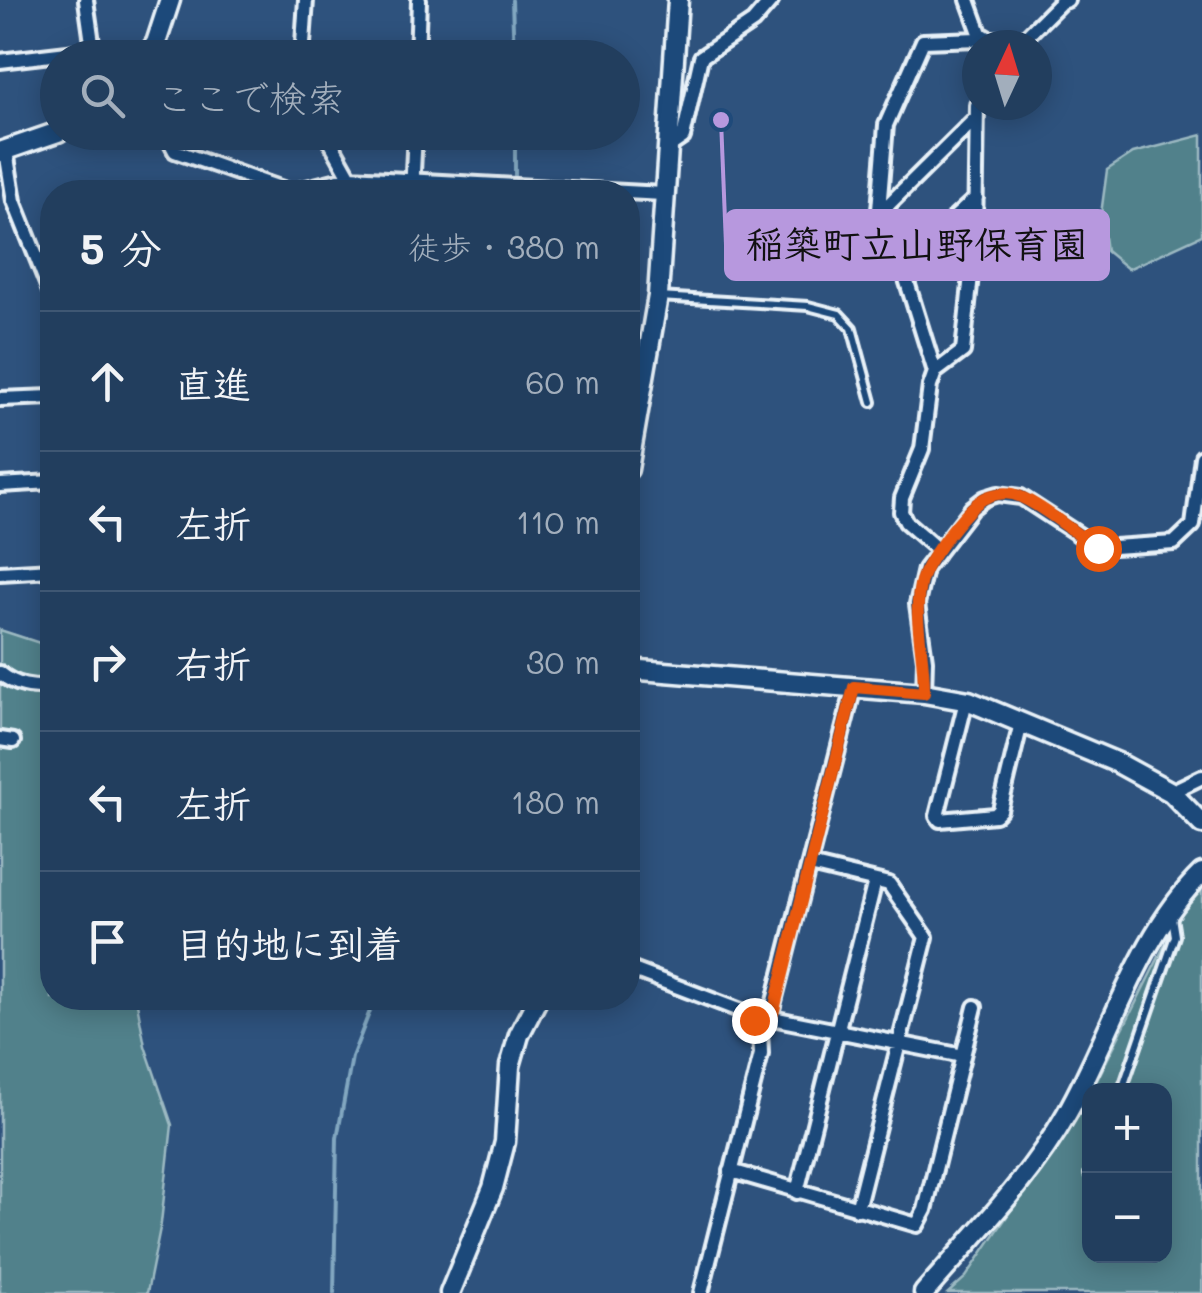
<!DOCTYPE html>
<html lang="ja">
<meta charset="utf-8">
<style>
:root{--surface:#223e5e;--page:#2a4564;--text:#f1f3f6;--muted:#a2aebc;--line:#3f5773}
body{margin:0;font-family:Mali,"Klee One",sans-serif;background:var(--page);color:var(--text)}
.controls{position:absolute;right:30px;bottom:30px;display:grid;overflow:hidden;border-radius:20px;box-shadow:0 5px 25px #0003}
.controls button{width:90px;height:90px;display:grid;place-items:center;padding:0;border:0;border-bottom:2px solid var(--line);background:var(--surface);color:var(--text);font:50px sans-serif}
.compass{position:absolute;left:962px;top:30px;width:90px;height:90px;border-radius:50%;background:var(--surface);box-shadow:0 5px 25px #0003;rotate:4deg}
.stop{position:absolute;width:30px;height:30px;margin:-22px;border:8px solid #ea580c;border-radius:50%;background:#fff}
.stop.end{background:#ea580c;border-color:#fff;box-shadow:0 2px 10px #0008}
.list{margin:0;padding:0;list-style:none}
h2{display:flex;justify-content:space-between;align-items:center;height:130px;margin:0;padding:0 40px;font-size:42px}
h2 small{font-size:32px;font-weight:400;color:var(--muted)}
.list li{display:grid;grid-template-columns:65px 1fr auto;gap:30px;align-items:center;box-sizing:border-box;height:140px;padding:0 40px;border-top:2px solid var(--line)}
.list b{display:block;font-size:38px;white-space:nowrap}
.list em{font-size:32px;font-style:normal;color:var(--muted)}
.icon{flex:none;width:55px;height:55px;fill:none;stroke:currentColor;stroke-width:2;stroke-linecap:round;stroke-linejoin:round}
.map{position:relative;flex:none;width:1202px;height:1293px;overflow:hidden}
.search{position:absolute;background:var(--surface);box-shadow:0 5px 25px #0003;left:40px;top:40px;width:600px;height:110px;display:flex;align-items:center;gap:25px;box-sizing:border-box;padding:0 35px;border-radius:55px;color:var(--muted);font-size:38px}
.panel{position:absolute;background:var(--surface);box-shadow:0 5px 25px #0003;left:40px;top:180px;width:600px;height:830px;border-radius:40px}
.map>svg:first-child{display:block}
.green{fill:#51818b;stroke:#9cb9c2;stroke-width:2.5}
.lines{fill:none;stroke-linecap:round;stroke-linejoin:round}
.stream{stroke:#82a7c0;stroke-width:4}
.service-casing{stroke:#e8f1f8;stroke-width:14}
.minor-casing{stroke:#e8f1f8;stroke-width:20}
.tertiary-casing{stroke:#e8f1f8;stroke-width:25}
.service{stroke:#1f4a7a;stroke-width:6}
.minor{stroke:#1f4a7a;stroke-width:12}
.tertiary{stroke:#1f4a7a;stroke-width:18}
.route{stroke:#ea580c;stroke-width:12}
.leader{fill:none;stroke:#b798de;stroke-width:4}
.callout-dot{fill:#b798de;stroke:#1f4a7a;stroke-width:4}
.callout{fill:#b798de;stroke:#b798de;stroke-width:4}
.callout-label{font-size:38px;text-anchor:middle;font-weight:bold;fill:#111}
</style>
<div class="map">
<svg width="1202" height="1293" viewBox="0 0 1202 1293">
<rect width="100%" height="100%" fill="#2e527d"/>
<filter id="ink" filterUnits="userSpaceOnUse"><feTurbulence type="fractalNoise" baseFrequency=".01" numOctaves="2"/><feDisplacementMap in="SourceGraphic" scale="20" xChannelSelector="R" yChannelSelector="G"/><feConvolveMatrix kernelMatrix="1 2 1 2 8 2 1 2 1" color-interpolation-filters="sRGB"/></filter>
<g filter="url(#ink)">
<!-- green -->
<path class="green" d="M1202 135V235L1128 269 1106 251 1101 214 1107 170 1133 153Z
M0 630 52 647V998H136L145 1046 172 1125 161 1223 147 1293H0Z
M1202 890V1293H948L966 1277 1089 1095 1090 1256H1164V1090H1092L1181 913Z"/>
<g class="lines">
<!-- stream -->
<path class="stream" d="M512 0 514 58
M515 192V132
M334 1293 337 1138 352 1057 375 998"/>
<defs>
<path id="service" d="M659 297 808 306 839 314 852 328 872 402
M1122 1090 1175 936 1172 917
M1089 1174 1090 1173"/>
<path id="minor" d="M86 0 94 57
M968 0 980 33 988 38 1011 42 1022 41 1061 2 1067 0
M302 58 306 0
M417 58 419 0
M0 61 93 50
M165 132 175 151 291 192 350 177 663 194
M325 132 350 177
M667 148 683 137 701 57 753 22 772 0
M6 151 14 201 52 296
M412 192 415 132
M880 213 977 117
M902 266 976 198
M935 372 902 266 887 242 879 210 886 125 923 41 978 39
M0 399 52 397
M0 485 52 482
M938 550 906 522 901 512 902 498 922 449 930 386 935 372 963 351 975 237 977 105
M0 573 52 570
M0 673C15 686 33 688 52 687
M924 693 925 660 917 604 925 569 972 508 985 498 998 494 1021 497 1099 548 1174 543 1193 525 1202 457
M966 701 937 816 940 820 995 815 1000 810 1021 723
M0 739 13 741
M1171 792 1202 777
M810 865 889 884 926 937 857 1209
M628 968 744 1012 760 1029 761 1054 701 1293
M769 1021 854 687
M963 1056 975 1007
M731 1171 917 1225 925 1210 963 1056 772 1018
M797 1192 875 881"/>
<path id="tertiary" d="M145 58 156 43 170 0
M0 152 58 132
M628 469 658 296 678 0
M628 669 924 693 969 701 1118 763 1171 792 1202 824
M450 1293 493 1188 505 1142 510 1066 519 1035 538 998
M924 1293C973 1236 1030 1179 1067 1113 1111 1036 1138 935 1202 873"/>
</defs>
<!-- service casing -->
<use href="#service" class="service-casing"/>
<!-- minor casing -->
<use href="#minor" class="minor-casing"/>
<!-- tertiary casing -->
<use href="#tertiary" class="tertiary-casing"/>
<!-- service -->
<use href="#service" class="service"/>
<!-- minor -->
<use href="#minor" class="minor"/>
<!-- tertiary -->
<use href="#tertiary" class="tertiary"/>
</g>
</g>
<g class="lines" filter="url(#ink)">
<!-- route -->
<path class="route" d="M754 1020 760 1029 772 1018 854 687 924 693C925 657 913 619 920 585 924 563 964 511 983 499 994 493 1009 491 1021 497 1048 509 1073 533 1098 548"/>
</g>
<!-- callouts -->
<path class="leader" d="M721 120L726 245"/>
<circle class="callout-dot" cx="721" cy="120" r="10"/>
<rect class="callout" x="726" y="211" width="382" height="68" rx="10"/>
<g class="callout-label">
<text x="917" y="258">稲築町立山野保育園</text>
</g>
</svg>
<div class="controls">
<button>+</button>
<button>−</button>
</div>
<svg class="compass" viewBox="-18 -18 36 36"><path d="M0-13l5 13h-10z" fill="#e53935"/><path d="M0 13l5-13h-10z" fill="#a2aebc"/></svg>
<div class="stop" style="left:1098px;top:548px"></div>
<div class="stop end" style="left:754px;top:1020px"></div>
<div class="search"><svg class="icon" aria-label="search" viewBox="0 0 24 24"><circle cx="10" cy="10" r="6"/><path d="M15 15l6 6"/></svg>ここで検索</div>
<section class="panel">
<h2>5 分<small>徒歩 · 380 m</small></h2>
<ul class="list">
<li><svg class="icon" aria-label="ahead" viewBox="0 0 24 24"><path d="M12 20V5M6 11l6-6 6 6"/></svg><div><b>直進</b></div><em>60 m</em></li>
<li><svg class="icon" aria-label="left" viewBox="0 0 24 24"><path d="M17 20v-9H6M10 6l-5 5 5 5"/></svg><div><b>左折</b></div><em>110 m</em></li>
<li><svg class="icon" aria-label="right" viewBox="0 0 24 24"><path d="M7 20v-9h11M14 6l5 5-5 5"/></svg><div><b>右折</b></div><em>30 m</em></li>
<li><svg class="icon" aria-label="left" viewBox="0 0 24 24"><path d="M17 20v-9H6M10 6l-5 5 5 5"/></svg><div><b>左折</b></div><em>180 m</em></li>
<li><svg class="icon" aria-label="arrive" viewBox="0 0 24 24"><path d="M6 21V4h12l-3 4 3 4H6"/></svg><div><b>目的地に到着</b></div></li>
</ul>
</section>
</div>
